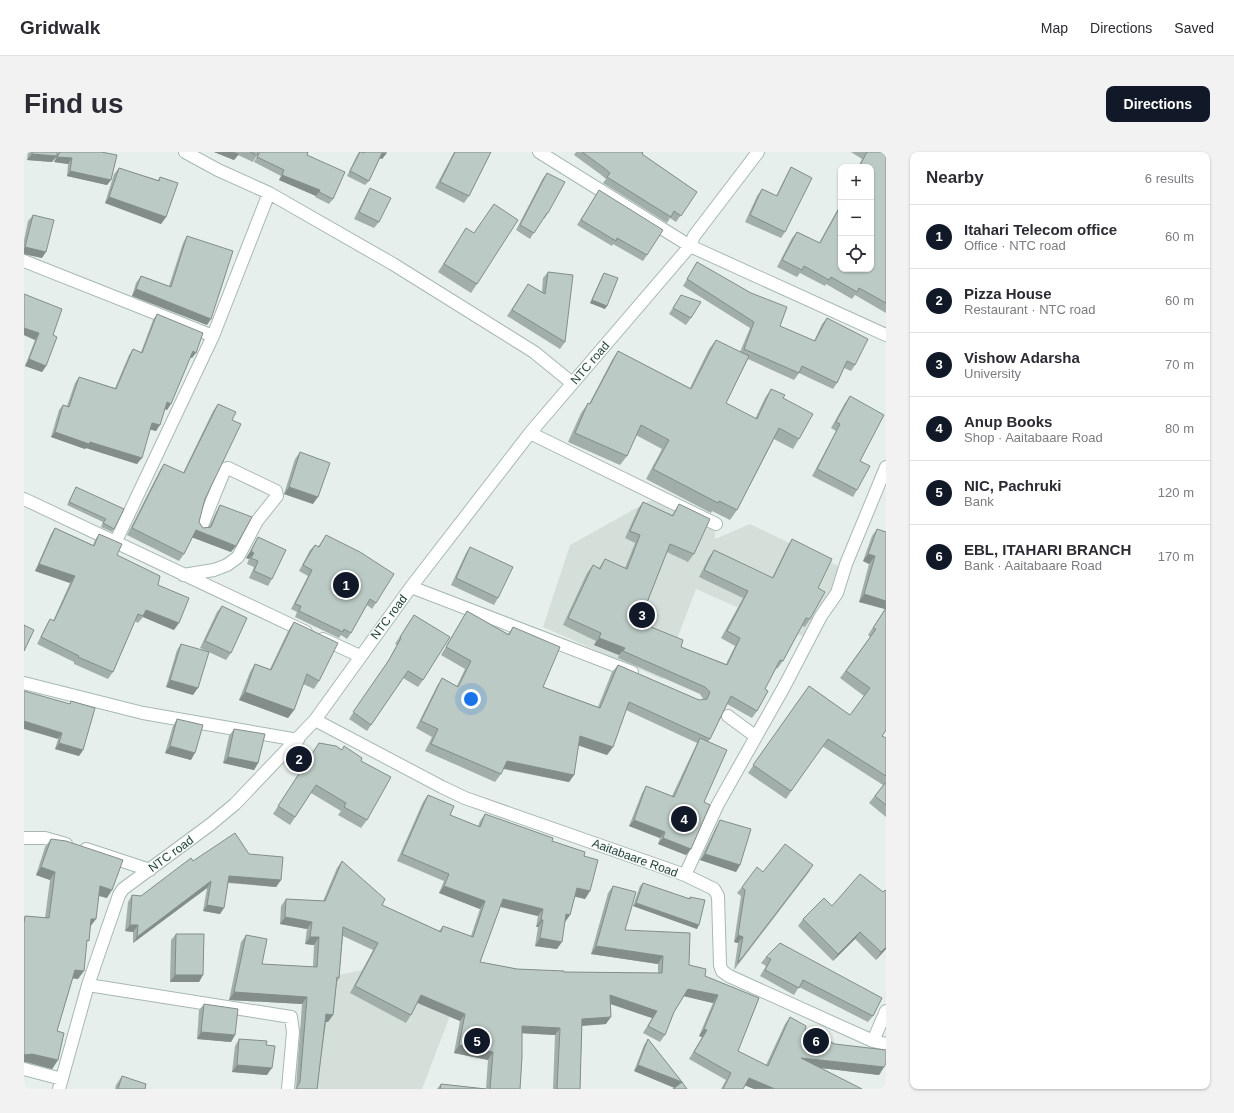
<!DOCTYPE html>
<meta charset="utf-8">
<style>
:root{--surface:#fff;--page:#f2f2f3;--text:#2b2b33;--muted:#7c7c81;--line:#e1e1e2;--accent:#111827}
body{margin:0;font-family:Helvetica,sans-serif;background:var(--page);color:var(--text)}
.controls{position:absolute;right:12px;top:12px;display:grid;overflow:hidden;border-radius:8px;box-shadow:0 1px 3px #0004}
.controls button{width:36px;height:36px;display:grid;place-items:center;padding:0;border:0;border-bottom:1px solid var(--line);background:var(--surface);color:var(--text);font:20px sans-serif}
.you{position:absolute;left:447px;top:547px;width:14px;height:14px;margin:-10px;border:3px solid #fff;border-radius:50%;background:#1a73e8;box-shadow:0 0 0 6px #1a73e833}
.badge{display:grid;place-items:center;width:26px;height:26px;border-radius:50%;background:var(--accent);color:#fff;font-size:13px;font-weight:700}
.pin{position:absolute;translate:-50% -50%;border:2px solid #fff;box-shadow:0 1px 4px #0006}
.list{margin:0;padding:0;list-style:none}
h2{display:flex;justify-content:space-between;align-items:center;height:52px;margin:0;padding:0 16px;font-size:17px}
h2 small{font-size:13px;font-weight:400;color:var(--muted)}
.list li{display:grid;grid-template-columns:26px 1fr auto;gap:12px;align-items:center;box-sizing:border-box;height:64px;padding:0 16px;border-top:1px solid var(--line)}
.list b{display:block;font-size:15px;white-space:nowrap}
.list p{margin:0;font-size:13px;white-space:nowrap;color:var(--muted)}
.list em{font-size:13px;font-style:normal;color:var(--muted)}
.icon{flex:none;width:22px;height:22px;fill:none;stroke:currentColor;stroke-width:2;stroke-linecap:round;stroke-linejoin:round}
.map{position:relative;flex:none;width:862px;height:937px;overflow:hidden;border-radius:8px}
header{display:flex;align-items:center;gap:24px;box-sizing:border-box;height:56px;padding:0 20px;background:var(--surface);border-bottom:1px solid var(--line)}
header strong{font-size:19px}
nav{display:flex;gap:22px;margin-inline-start:auto;font-size:14px}
.intro{display:flex;align-items:center;justify-content:space-between;box-sizing:border-box;height:96px;padding:0 24px}
h1{margin:0;font-size:28px}
.button{padding:10px 18px;border-radius:8px;background:var(--accent);color:#fff;font-size:14px;font-weight:700}
main{display:flex;gap:24px;padding:0 24px}
aside{flex:1;background:var(--surface);border-radius:8px;box-shadow:0 1px 3px #0004}
.map>svg:first-child{display:block}
.built{fill:#d4dfda}
.lines{fill:none;stroke-linecap:round;stroke-linejoin:round}
.street-casing{stroke:#a8b8b2;stroke-width:14}
.street{stroke:#fff;stroke-width:12}
.wall{fill:#a1aea9}
.shaded-wall{fill:#838d89}
.building{fill:#bbcac4;stroke:#838d89}
.labels{text-anchor:middle;dominant-baseline:central;stroke-width:3;stroke-linejoin:round;paint-order:stroke}
.street-label{font-size:12px;fill:#24423a;stroke:#f7fbf9}
</style>
<header>
<strong>Gridwalk</strong>
<nav><a>Map</a><a>Directions</a><a>Saved</a></nav>
</header>
<div class="intro"><h1>Find us</h1><a class="button">Directions</a></div>
<main>
<div class="map">
<svg width="862" height="937" viewBox="0 0 862 937">
<rect width="100%" height="100%" fill="#e6efeb"/>
<!-- built -->
<path class="built" d="M634 344 691 372V387L726 372 818 416 785 487 672 437 638 527 519 475 546 393Z
M338 818 394 847 432 848 398 937H268L285 829Z"/>
<g class="lines">
<defs>
<path id="street" d="M161 0 194 18 245 41 369 112 510 200 548 231
M515 0 666 94 862 183
M0 109 189 184
M506 281 692 372
M0 347 282 480
M92 389 189 184 245 41
M159 423 190 418 203 413 214 405 233 369 253 344 252 339 204 316 201 317 177 376
M387 435 608 520
M299 487 336 504
M0 531 119 561 274 588
M704 564 731 584
M291 568 418 635 441 646 661 723 690 737 694 744 696 813 698 819 705 824 849 889 862 892
M0 686H21L42 692
M62 697 126 718
M661 723 694 652 760 535 797 464 813 441 822 412 862 315
M64 833 267 865 269 880 264 937
M849 889 862 859
M0 917 38 927
M35 937 64 833 95 743 99 737 187 672 211 652 291 568 387 435 506 281 666 94 670 84 734 0"/>
</defs>
<!-- street casing -->
<use href="#street" class="street-casing"/>
<!-- street -->
<use href="#street" class="street"/>
</g>
<!-- wall -->
<path class="wall" d="M4 0H33V3L34 0H77L87 28 83 33 43 24 44 12 30 10 32 5 28 10 3 8Z
M190 0H234L233 3 229 10 214 3 210 8Z
M235 0H284L283 3 309 47 305 52 291 45 292 44 255 28 257 24 230 10Z
M335 0H362V2L358 7 356 6 345 29 341 33 323 24 333 3Z
M430 0H467L445 44 440 51 411 36Z
M552 0H619L618 2 673 40 652 70 646 66 643 71 579 31 582 27 576 22 550 3Z
M827 0H862V161L831 143 828 147 802 132 801 134 776 121 773 125 753 115 768 86 773 80 795 91 816 53 815 52 817 48V117L847 15H834L838 7Z
M767 15 761 80 757 86 721 70 733 44 738 37 752 44 763 22Z
M95 16 134 28 136 25 142 65 137 72 81 51 90 22Z
M523 21 524 61 520 67 519 66 506 87 492 78 519 26Z
M346 36 355 70 350 76 330 67 342 43Z
M575 38 623 103 619 109 589 92 588 94 553 73Z
M9 63 18 106 0 102V88L4 69Z
M442 76 453 132 447 141 414 120Z
M163 84 183 173 108 144 112 131 117 124 145 134 159 91Z
M673 110 756 174 790 189 798 172 803 166 831 213 827 219 820 216 813 231 809 237 775 221 770 228 724 207 702 251 731 267 741 246 747 237 759 246 775 287 769 297 750 287 713 358 706 368 688 359 687 361 622 327 638 297 612 283 603 304 596 313 544 290 557 261 564 251 565 252 588 208 594 199 666 236 685 197 692 188 716 200 726 176 659 134Z
M524 120 541 190 536 197 483 164 504 132 518 140 519 126Z
M580 121 581 157 566 151 578 124Z
M0 142 29 183 22 214 18 220 1 214 11 188 0 183Z
M657 143 667 166 662 173 645 162Z
M133 162 168 206H166L143 258 141 257 132 279 126 277 113 312 62 296 61 297 27 285 35 258 39 253 43 254 51 231 55 225 91 236 105 203 109 197 117 200 129 168Z
M826 244 833 338 829 345 788 324 812 279 807 276 821 251Z
M194 252 208 268 181 347 175 370 179 376 185 375 192 360 196 353 207 400 168 385 160 402 155 409 103 383 136 318 140 312 159 321 189 259Z
M276 300 289 352 260 342 271 307Z
M52 335 90 377 88 380 77 375 79 370 43 353Z
M619 350 648 363 655 352 670 402 664 410 643 400 620 458 627 475 657 495 702 512 711 494 697 486 719 446 675 425 685 405 690 398 748 426 763 395 768 387 794 436 786 467 781 475 778 474 759 509 753 517 752 516 741 537 733 559 728 566 703 552 686 587 684 590 680 650 667 697 662 703 634 692 636 686 605 674 618 641 622 634 648 644 673 591 602 558 589 595 583 603 554 593 550 623 545 630 479 617 477 622 471 630 401 599 408 585 392 576 413 534 418 526 433 534 441 517 417 503 438 467 443 459 484 482 489 475 519 535 574 555 588 520 594 513 675 548H680L676 542 594 506 595 503 570 493 572 489 539 473 563 421 569 413 575 416 581 407 601 416 611 391 601 386 614 357Z
M31 376 69 393 71 388 75 382 93 403 134 433 150 478 119 465 114 471 111 469 89 520 84 527 50 512V510L13 492 22 474 26 467 29 469 46 431 11 419 27 382Z
M853 377 862 380V579L858 584 862 586V665L845 651 859 633 798 594 762 647 724 621 785 534 826 563 840 544 816 526 846 485 844 483 861 457 835 450 845 412 839 409 848 384Z
M302 383 352 451 348 457 343 453 327 481 323 487 317 483 315 486 271 465 273 460 267 457 284 424 275 419 286 398 291 393 294 395Z
M234 385 248 427 244 434 225 426 230 415 223 412 225 407 222 406Z
M446 395 474 446 470 453 427 433 442 401Z
M198 454 207 501 202 508 176 496 193 460Z
M390 463 399 528 394 535 379 526 343 579 325 567 361 514 373 493 371 492Z
M270 470 295 529 290 537 279 532 270 558 264 566 215 548 226 520 231 512 246 517 264 479Z
M157 492 169 543 142 535 153 498Z
M47 549 59 598 55 604 31 597 45 552Z
M153 567 167 608 141 601 149 574Z
M210 577 234 611 230 618 199 611 205 584Z
M295 591 337 609 343 668 337 676 314 663 317 659 287 641 266 673 249 662Z
M404 643 426 663 454 674 456 669 461 662 528 689 560 704 566 739 561 747 551 744 546 763 541 770 533 797 511 794 514 775H512L514 764 476 755 456 810 493 817 540 820 634 821V812L567 802 584 741 589 734 601 778 665 813 681 824 735 846 714 899 742 913 761 872 766 865 781 878 860 915 855 923 797 916 838 937H730L721 933 719 937H697L702 928 665 907 678 885 675 884 689 851 660 844 650 860 641 883 636 890 619 881 628 866 586 852 582 872 558 874 556 937H529L531 883 498 881 496 937H413L417 932 462 937 464 908 430 901 436 869 393 851 387 863 382 871 326 841 349 798 319 784 315 826 313 830 309 863 304 870H302L293 937H272L278 852 205 848 217 790 222 783 238 812 289 815 290 793 281 792 283 777 256 772 257 754 262 747 299 749 313 716 318 709 358 753 415 779 419 774 447 784 456 757 415 741 420 729 373 709 399 650Z
M696 668 716 713 712 720 676 708 692 675Z
M27 687 83 746 74 744 54 827 49 826 33 879 34 908 28 917 2 910H0V766L1 764 21 766 26 728 12 723 21 695Z
M225 702 257 728 252 735 204 731 196 762 179 759 183 736 109 791V780L101 779 104 750 108 743 117 744 169 709Z
M789 713 785 720 710 818 714 791 710 790 717 744 713 741 718 735 739 720Z
M619 731 665 747 666 745 673 777 609 754 616 734Z
M862 739V797L852 808 831 787 809 809 774 774 779 767 808 754 859 740Z
M152 782 179 823 175 830H146L147 788Z
M742 805 849 864 844 870 775 835 770 843 736 824 742 814 737 811Z
M180 852 211 883 207 890 173 887 175 858Z
M215 887 242 893 243 923 208 920 211 894Z
M624 887 658 930 651 936 610 919 620 893Z
M98 924 121 937H91L92 933Z"/>
<!-- shaded-wall -->
<path class="shaded-wall" d="M190 0H210L215 2 210 8Z
M358 1 362 2 358 7 355 6Z
M8 2 33 4 28 10 3 8Z
M33 5 48 6 44 12 30 10Z
M46 19 87 28 83 33 43 24Z
M258 23 296 38 292 44 255 28Z
M85 45 142 65 137 72 81 51Z
M1 95 22 100 18 106 0 102V97Z
M112 137 187 167 183 173 108 144Z
M568 148 583 154 581 157 566 151Z
M0 176 15 181 11 188 0 183Z
M169 199 172 201 168 206 165 205Z
M5 207 22 214 18 220 1 214Z
M143 250 147 252 143 258 139 256Z
M128 271 136 273 132 279 124 277Z
M31 280 66 290 118 306 113 312 62 296 61 297 27 285Z
M265 335 294 345 289 352 260 342Z
M172 378 212 394 207 400 167 385Z
M227 399 230 401 225 407 222 406Z
M844 402 851 404 845 412 839 409Z
M15 412 51 424 46 431 11 419Z
M840 442 862 449V456L861 457 835 450Z
M122 458 155 471 150 478 119 465Z
M575 486 601 496 595 503 570 493Z
M146 528 174 536 169 543 142 535Z
M221 540 270 558 264 566 215 548Z
M0 569 38 581 34 587 0 577Z
M556 584 589 595 583 603 550 592Z
M35 591 59 598 55 604 31 597Z
M146 594 171 601 167 608 141 601Z
M204 605 234 611 230 618 199 611Z
M483 609 550 623 545 630 478 616Z
M610 668 641 680 636 686 605 674Z
M639 686 667 697 662 703 634 692Z
M681 702 716 713 712 720 676 708Z
M17 715 31 720 26 728 12 723Z
M205 724 257 728 252 735 201 730Z
M187 729 183 736 109 791 113 785Z
M76 734 88 738 83 746 70 742Z
M420 734 461 749 456 757 415 741Z
M553 736 566 739 561 747 548 744Z
M479 747 519 757 514 764 474 754Z
M612 751 675 773 673 777 609 754Z
M183 753 200 756 196 762 179 759Z
M542 762 546 763 541 770 537 769Z
M261 765 288 770 283 777 256 772Z
M67 767H72L66 775Z
M517 768H519L514 775H512Z
M106 773H114L109 780 101 779Z
M836 780 831 787 809 809 814 802Z
M714 783 719 785 714 791 710 790Z
M286 785H295L290 793 281 792Z
M516 786 538 790 533 797 511 794Z
M572 794 639 804 634 812 567 802Z
M862 795V797L852 808 857 800Z
M51 818 60 819 54 827 46 826Z
M151 823H179L175 830H146Z
M664 837 694 843 689 851 659 844Z
M210 840 283 845 278 852 205 848Z
M397 843 441 862 436 869 392 850Z
M586 843 633 859 628 866 581 850Z
M302 862 309 863 304 870H297Z
M587 865 582 872 553 874 558 867Z
M498 874 536 876 531 883 493 881Z
M680 877 683 878 678 885 675 884Z
M177 880 211 883 207 890 173 887Z
M435 893 469 900 464 908 430 901Z
M0 902H8L34 908 28 917 2 910H0Z
M777 906 860 915 855 923 772 913Z
M213 913 248 916 243 923 208 920Z
M614 913 658 930 653 937 610 919Z
M725 926 749 936 748 937H730L720 933Z"/>
<!-- building -->
<path class="building" d="M8 0H33V4L8 2Z
M36 0H77L93 3 87 28 46 19 48 6 33 5Z
M226 0H234L233 3Z
M236 0H284L283 3 321 20 309 47 295 40 296 38 258 23 260 18 233 5Z
M336 0H338L340 1V0H362V2L358 1 345 29 326 19Z
M431 0H467L445 44 416 30Z
M558 0H619L618 2 673 40 657 64 650 59 647 65 583 25 586 21 580 16Z
M843 0H862V151L835 136 833 140 807 125 805 128 780 114 778 118 758 108 773 80 796 91 817 53V117H847V15H835Z
M767 15 788 26 761 80 726 63 738 37 753 44Z
M95 16 135 29 136 25 154 31 142 65 85 45Z
M523 21 541 30 524 61H523L510 81 496 73Z
M346 36 367 46 355 70 335 60Z
M575 38 639 78 623 103 593 86 592 89 557 68Z
M470 52 494 68 453 132 420 112 442 76 450 81Z
M9 63 30 68 22 100 1 95Z
M163 84 209 99 187 167 112 137 117 124 147 135Z
M673 110 727 141 763 155 756 174 791 189 803 166 844 187 831 213 823 209 813 231 778 214 775 221 720 197 730 170 663 127Z
M524 120 549 123 541 190 488 158 504 132 521 142Z
M580 121 594 126 583 154 568 148Z
M0 142 38 157 29 183 33 185 22 214 5 207 15 181 0 176Z
M657 143 677 150 667 166 649 156Z
M133 162 179 181 172 201 169 199 147 252 143 250 136 273 128 271 118 306 66 290 65 292 31 280 39 253 45 255 55 225 92 237 109 197 118 201Z
M692 188 725 204 702 251 733 267 747 237 761 243 759 246 789 262 775 287 755 276 713 358 695 349 694 351 629 317 645 288 617 273 603 304 551 281 564 251 566 252 594 199 667 237Z
M826 244 860 263 836 309 846 314 833 338 793 317 816 272 812 270Z
M194 252 212 260 208 268 217 272 181 347 175 370 179 376 187 375 196 353 228 365 212 394 172 378 160 402 108 376 140 312 160 321Z
M276 300 306 311 294 345 265 335Z
M52 335 100 357 90 377 79 371 82 367 45 350Z
M619 350 649 364 655 352 686 367 670 402 646 392 620 458 633 463 627 475 659 488 657 495 703 513 716 486 703 479 724 439 680 418 690 398 749 426 768 387 808 407 794 436 801 440 786 467 782 466 759 509 756 508 741 537 744 539 733 559 707 544 686 587 605 550 589 595 556 584 550 623 483 609 477 622 407 592 414 577 397 569 418 526 434 535 447 509 422 495 443 459 485 483 489 475 536 495 519 535 543 544 576 556 594 513 675 548 683 547 686 540 681 535 599 499 601 496 575 486 577 481 544 466 569 413 576 417 581 407 603 417 616 383 606 379Z
M31 376 70 394 75 382 98 392 93 403 136 424 134 433 165 446 155 471 122 458 119 464 114 462 89 520 54 505 55 504 17 485 26 467 30 469 51 424 15 412Z
M853 377 862 380V449L840 442 851 404 844 402Z
M302 383 336 400 370 422 352 451 346 447 327 481 320 477 319 480 275 459 277 454 271 452 288 418 279 413 291 393 295 395Z
M234 385 262 398 248 427 230 419 234 409 227 406 230 401 227 399Z
M446 395 489 415 474 446 432 426Z
M198 454 223 466 207 501 181 489Z
M862 456V578L858 584 862 586V624L804 587 767 639 729 613 785 534 826 563 846 536 822 519 852 477 849 476Z
M390 463 426 485 399 528 384 519 347 573 329 560 365 508 377 486 376 485Z
M270 470 314 491 295 529 283 522 270 558 221 540 231 512 247 518Z
M0 473 10 478 0 499Z
M157 492 185 500 174 536 146 528Z
M0 539 46 552 47 549 71 556 59 598 35 591 38 581 0 569Z
M153 567 179 573 171 601 146 594Z
M210 577 241 582 234 611 204 605Z
M676 586 703 598 680 650 686 653 667 697 639 686 641 680 610 668 622 634 650 645Z
M295 591 312 594 318 598 320 594 338 606 337 609 367 625 343 668 320 655 322 651 292 633 271 665 254 654Z
M862 630V653L851 644Z
M404 643 430 654 426 663 456 675 461 662 529 686 528 689 561 700 560 704 574 708 566 739 553 736 546 763 542 762 538 790 516 786 519 768H517L519 757 479 747 456 810 493 817 540 819V820L638 821 639 804 572 794 589 734 612 740 601 778 666 781 665 813 682 817 681 824 735 846 714 899 744 914 766 865 782 874 781 878 811 892 862 898V911L860 915 777 906 838 937H751L725 926 719 937H699L707 921 670 900 683 878 680 877 694 843 664 837 650 860 641 883 624 874 633 859 586 843 587 865 558 867 556 937H533L536 876 498 874V905L496 937H466L469 900 435 893 441 862 397 843 387 863 331 834 354 791 319 775 315 826 313 825 309 863 302 862 293 937H272L276 930 283 845 210 840 222 783 243 787 238 812 293 815 295 785H286L288 770 261 765 262 747 301 749 318 709 361 747 358 753 417 780 419 774 449 785 461 749 420 734 425 722 378 702Z
M696 668 727 677 716 713 681 702Z
M211 681 225 702 259 705 257 728 205 724 200 756 183 753 187 729 113 785 114 773H106L108 743 117 744 167 706 169 709Z
M27 687 42 689 99 708 88 738 76 734 72 767H67L65 789 63 788 60 819 51 818 33 879 40 881 34 908 8 902 2 903 0 902V771L1 764 25 766 31 720 17 715Z
M761 692 789 713 714 811 719 785 714 783 721 738 718 735 733 715 739 720Z
M836 722 859 740 861 738 862 739V795L857 800 836 780 814 802 779 767 800 746 808 754Z
M619 731 666 747V745L681 748 675 773 612 751Z
M152 782H180L179 823H151Z
M756 791 858 846 849 864 779 828 775 836 741 818 747 807 742 805Z
M180 852 214 857 211 883 177 880Z
M215 887 243 889 242 893 251 894 248 916 213 913Z
M624 887 658 930 614 913Z
M98 924 122 932 121 937H94Z
M658 930 663 937H649Z
M417 932 462 937H416Z"/>
<g class="labels">
<!-- street labels -->
<g class="street-label">
<text transform="translate(566 211) rotate(-49)">NTC road</text>
<text transform="translate(365 465) rotate(-53)">NTC road</text>
<text transform="translate(147 702) rotate(-36)">NTC road</text>
<text transform="translate(611 706) rotate(20)">Aaitabaare Road</text>
</g>
</g>
</svg>
<div class="controls">
<button>+</button>
<button>−</button>
<button><svg class="icon" aria-label="locate" viewBox="0 0 24 24"><circle cx="12" cy="12" r="6"/><path d="M12 2v4M12 18v4M2 12h4M18 12h4"/></svg></button>
</div>
<div class="you"></div>
<div class="pin badge" style="left:322px;top:433px">1</div>
<div class="pin badge" style="left:275px;top:607px">2</div>
<div class="pin badge" style="left:618px;top:463px">3</div>
<div class="pin badge" style="left:660px;top:667px">4</div>
<div class="pin badge" style="left:453px;top:889px">5</div>
<div class="pin badge" style="left:792px;top:889px">6</div>
</div>
<aside>
<h2>Nearby<small>6 results</small></h2>
<ul class="list">
<li><span class="badge">1</span><div><b>Itahari Telecom office</b><p>Office · NTC road</p></div><em>60 m</em></li>
<li><span class="badge">2</span><div><b>Pizza House</b><p>Restaurant · NTC road</p></div><em>60 m</em></li>
<li><span class="badge">3</span><div><b>Vishow Adarsha</b><p>University</p></div><em>70 m</em></li>
<li><span class="badge">4</span><div><b>Anup Books</b><p>Shop · Aaitabaare Road</p></div><em>80 m</em></li>
<li><span class="badge">5</span><div><b>NIC, Pachruki</b><p>Bank</p></div><em>120 m</em></li>
<li><span class="badge">6</span><div><b>EBL, ITAHARI BRANCH</b><p>Bank · Aaitabaare Road</p></div><em>170 m</em></li>
</ul>
</aside>
</main>
